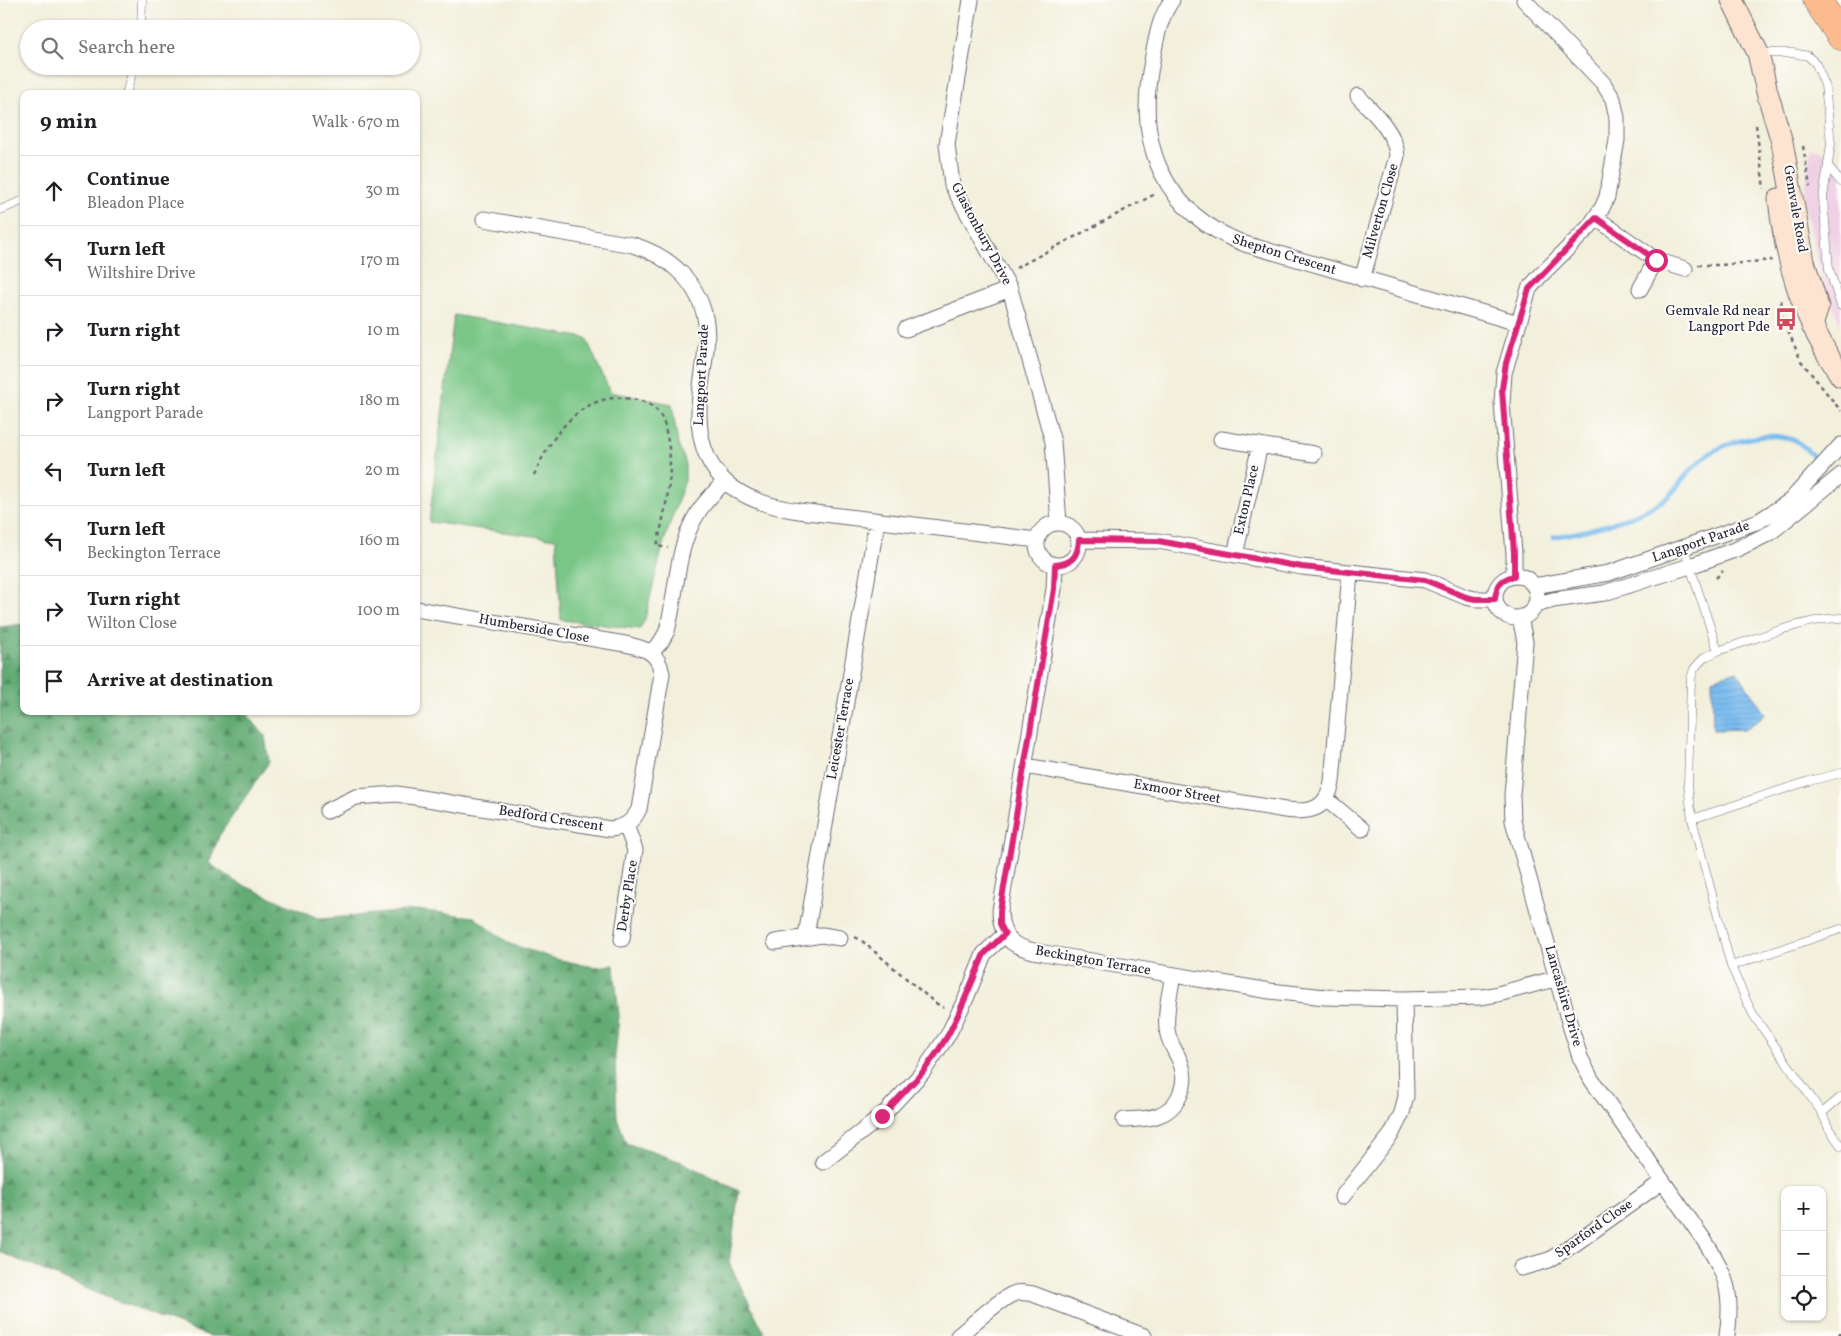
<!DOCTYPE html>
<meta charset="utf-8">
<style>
:root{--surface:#fff;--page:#f6f6f6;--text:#202124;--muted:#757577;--line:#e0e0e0}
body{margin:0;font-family:Vollkorn,serif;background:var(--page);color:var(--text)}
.controls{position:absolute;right:15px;bottom:15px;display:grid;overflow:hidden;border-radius:10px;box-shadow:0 1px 4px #0004}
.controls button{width:45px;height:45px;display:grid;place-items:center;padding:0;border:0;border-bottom:1px solid var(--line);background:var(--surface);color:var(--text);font:25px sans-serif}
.stop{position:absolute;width:15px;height:15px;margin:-11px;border:4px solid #db2777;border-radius:50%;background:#fff}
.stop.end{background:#db2777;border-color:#fff;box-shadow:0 1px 5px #0008}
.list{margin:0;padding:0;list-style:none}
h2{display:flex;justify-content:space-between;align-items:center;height:65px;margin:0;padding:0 20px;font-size:21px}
h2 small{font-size:16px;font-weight:400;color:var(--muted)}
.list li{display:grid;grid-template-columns:32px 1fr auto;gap:15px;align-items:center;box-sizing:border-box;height:70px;padding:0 20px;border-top:1px solid var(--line)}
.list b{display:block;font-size:19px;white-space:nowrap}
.list p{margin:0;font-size:16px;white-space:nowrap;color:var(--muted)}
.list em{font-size:16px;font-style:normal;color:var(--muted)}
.icon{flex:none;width:28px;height:28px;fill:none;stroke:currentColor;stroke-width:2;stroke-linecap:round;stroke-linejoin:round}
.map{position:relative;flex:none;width:1841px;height:1336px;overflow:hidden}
.search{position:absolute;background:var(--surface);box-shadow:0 1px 4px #0004;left:20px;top:20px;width:400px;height:55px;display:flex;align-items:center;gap:12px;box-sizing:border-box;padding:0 18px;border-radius:28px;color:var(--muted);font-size:19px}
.panel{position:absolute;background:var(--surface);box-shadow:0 1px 4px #0004;left:20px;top:90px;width:400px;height:625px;border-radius:10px}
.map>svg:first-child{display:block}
.built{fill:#f0d0e5}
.forest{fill:url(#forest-firs);stroke:#426657}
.park{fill:#79c686;stroke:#4e7460}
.water{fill:url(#water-rules);stroke:#4e6e95}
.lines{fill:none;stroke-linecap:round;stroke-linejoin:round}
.stream{stroke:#79bbef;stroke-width:4.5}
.lane-casing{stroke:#6b6a73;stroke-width:9}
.street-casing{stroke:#6b6a73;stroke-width:17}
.secondary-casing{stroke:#6b6a73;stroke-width:23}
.highway-casing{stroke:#6b6a73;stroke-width:29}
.path{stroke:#6b6a73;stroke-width:2.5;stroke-dasharray:4 4;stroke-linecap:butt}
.lane{stroke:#fff;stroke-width:8}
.street{stroke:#fff;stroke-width:15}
.secondary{stroke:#fde4d1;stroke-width:21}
.highway{stroke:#fbbb8d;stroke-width:28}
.route{stroke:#db2777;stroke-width:6}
.labels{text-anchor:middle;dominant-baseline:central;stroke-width:4;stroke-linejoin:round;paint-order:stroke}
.street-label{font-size:14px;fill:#22223b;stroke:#fdfcf7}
.poi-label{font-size:14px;fill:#22223b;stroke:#fdfcf7;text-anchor:end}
</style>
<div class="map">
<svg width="1841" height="1336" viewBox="0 0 1841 1336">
<defs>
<pattern id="forest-firs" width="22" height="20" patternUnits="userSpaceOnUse" patternTransform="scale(1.25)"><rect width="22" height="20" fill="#62ab73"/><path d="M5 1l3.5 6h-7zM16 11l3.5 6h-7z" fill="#508b60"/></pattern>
<pattern id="water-rules" width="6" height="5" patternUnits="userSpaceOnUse" patternTransform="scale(1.25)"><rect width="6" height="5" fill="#79bbef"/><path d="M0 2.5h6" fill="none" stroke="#68a0ce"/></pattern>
</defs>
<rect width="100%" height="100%" fill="#fdfcf7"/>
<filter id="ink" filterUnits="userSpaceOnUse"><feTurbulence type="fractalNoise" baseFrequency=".02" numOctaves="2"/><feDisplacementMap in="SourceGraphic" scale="10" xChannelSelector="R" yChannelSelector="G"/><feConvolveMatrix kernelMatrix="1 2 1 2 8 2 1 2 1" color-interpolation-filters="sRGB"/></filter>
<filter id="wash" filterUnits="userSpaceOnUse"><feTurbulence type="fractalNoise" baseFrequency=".0096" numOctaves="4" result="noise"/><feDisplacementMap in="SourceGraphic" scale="20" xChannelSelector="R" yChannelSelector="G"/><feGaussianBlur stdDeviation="1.12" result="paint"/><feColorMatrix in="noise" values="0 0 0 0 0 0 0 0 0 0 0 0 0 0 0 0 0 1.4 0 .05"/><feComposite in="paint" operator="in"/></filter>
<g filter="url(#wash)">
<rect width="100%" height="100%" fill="#f2efdb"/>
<!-- built -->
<path class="built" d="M1811 147 1841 160V325L1822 280 1804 201Z"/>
<!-- forest -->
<path class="forest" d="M24 624V711H242L247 714 265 736 269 762 219 836 209 863 236 882 320 919 418 910 474 917 510 944 556 959 594 967 614 965 619 1016 615 1057 617 1117 626 1143 682 1162 739 1191 729 1263 764 1332 762 1336H209L106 1297 0 1252V627Z"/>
<!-- park -->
<path class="park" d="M454 315 586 338 610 392 672 404 678 445 685 461V480L664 541 645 619 640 629 561 620 556 539 429 522Z"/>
<!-- water -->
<path class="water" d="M1737 671 1765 714 1747 729 1713 730 1712 679Z"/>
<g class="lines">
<!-- stream -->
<path class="stream" d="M1553 537C1589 531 1627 521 1659 503 1677 493 1680 479 1693 468 1699 462 1707 455 1714 451 1734 440 1778 428 1799 443 1804 446 1808 452 1813 456"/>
</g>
</g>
<g filter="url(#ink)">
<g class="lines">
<defs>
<path id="lane" d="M141 29 142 0
M1761 53H1793L1808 56 1816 64 1825 85 1831 144 1823 198 1829 269 1841 306
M126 94 134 66
M1828 166 1841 182
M0 210 24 200
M1684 548 1718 651
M1841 618C1805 618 1753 640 1718 651L1705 657 1699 663 1694 669 1691 679 1688 785 1692 819 1731 966 1747 1002 1754 1016 1822 1113 1829 1129 1841 1146
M1692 819 1809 781 1841 773
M1731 966 1841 929
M1822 1113 1841 1097"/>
<path id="street" d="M971 0 947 144 952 185 1010 289 1053 442 1059 523
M1172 0C1159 18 1156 40 1152 61 1135 144 1163 213 1245 244L1518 323
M1358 96C1373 112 1396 133 1397 156L1362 279
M1596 218 1656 260 1685 269
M484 219 633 245C670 256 700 283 706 323 709 346 702 372 700 395 692 469 730 501 799 511L1037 540
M1640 289 1656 260
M906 329 1010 289
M1221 439 1314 454
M1037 544a21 21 0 1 1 42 0a21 21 0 1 1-42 0Z
M1079 540 1158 541 1302 567 1425 580 1466 597 1475 599H1495
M1235 555 1260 445
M1055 565 1054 589 1000 911C1001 943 1016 948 1044 953L1270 991 1325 997 1404 999 1482 997 1498 994 1558 978
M1495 597a21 21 0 1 1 42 0a21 21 0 1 1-42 0Z
M1514 576V553L1502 403 1504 373 1529 289 1539 277 1589 227 1602 208 1607 197 1617 140V118L1613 99 1603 83 1524 0
M1534 586 1609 573 1759 521 1790 501 1841 445
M1535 605 1553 600 1604 593 1690 566 1737 549 1770 533 1841 475
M1520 617 1525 642 1512 795 1513 821 1569 1022 1580 1057 1591 1079 1704 1240C1727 1275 1733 1294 1727 1336
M651 652 661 642 667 631C678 590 675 547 699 511 705 501 716 491 724 482
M1025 766 1285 810C1310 813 1327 810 1332 782L1350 573
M1327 800 1362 829
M327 811 356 797 397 794 610 829C624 828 633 822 639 809L662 674C658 651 646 649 625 644L416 609
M806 936 877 521
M622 939 635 850 626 825
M775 942 822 935 840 938
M1124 1120C1135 1119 1148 1120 1159 1115 1178 1108 1189 1084 1181 1064 1177 1052 1168 1043 1167 1029 1165 1011 1170 993 1173 975
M823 1162 882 1116 922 1073 948 1035 967 996 984 954 1005 934
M1342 1197 1391 1135 1402 1113 1406 1096 1404 999
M1521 1268 1549 1260 1576 1243 1663 1181
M958 1336C972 1325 998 1300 1013 1294 1019 1291 1026 1293 1033 1294L1144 1336"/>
<path id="secondary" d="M1732 0 1758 53 1767 92 1782 142 1804 262 1818 307 1812 326
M1779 199C1786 265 1804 321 1841 376"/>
<path id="highway" d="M1817 0 1841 36"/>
</defs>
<!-- lane casing -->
<use href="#lane" class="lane-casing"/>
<!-- street casing -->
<use href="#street" class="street-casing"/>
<!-- secondary casing -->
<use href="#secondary" class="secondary-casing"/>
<!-- highway casing -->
<use href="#highway" class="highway-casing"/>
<!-- path -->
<path class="path" d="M1756 125 1764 189
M1803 146 1810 187
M1698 265H1721L1772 260
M1016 268 1157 193
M1781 300 1784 321 1801 361 1841 411
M534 475C551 436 582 390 631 399 645 401 655 405 662 418 665 423 665 430 667 436 675 474 665 509 657 546L668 548
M1716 578 1723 571
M855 937 861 940 934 1002 944 1008
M1839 1336 1841 1329"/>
<!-- lane -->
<use href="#lane" class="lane"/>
<!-- street -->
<use href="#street" class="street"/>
<!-- secondary -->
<use href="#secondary" class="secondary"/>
<!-- highway -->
<use href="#highway" class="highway"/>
</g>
</g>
<g class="lines" filter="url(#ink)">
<!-- route -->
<path class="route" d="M882 1116 922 1073 936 1054 948 1035 958 1015 984 954 1005 934 1000 924V911L1054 589 1055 565C1072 564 1078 556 1079 540L1158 541 1302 567 1425 580 1466 597 1475 599H1495C1496 586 1501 579 1514 576V553L1502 389 1506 363 1529 289 1596 218 1656 260"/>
</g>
<!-- icons -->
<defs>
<symbol id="bus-bare" viewBox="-9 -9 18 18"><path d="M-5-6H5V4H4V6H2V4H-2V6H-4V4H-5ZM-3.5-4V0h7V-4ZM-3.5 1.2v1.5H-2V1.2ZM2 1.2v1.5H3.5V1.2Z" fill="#d1495b" stroke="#fdfcf7" stroke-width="2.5" paint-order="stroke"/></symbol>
</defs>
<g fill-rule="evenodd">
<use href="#bus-bare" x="1770" y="303" width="32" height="32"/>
</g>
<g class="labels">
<!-- street labels -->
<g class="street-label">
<text transform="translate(1795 209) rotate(80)">Gemvale Road</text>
<text transform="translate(1381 211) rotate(-74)">Milverton Close</text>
<text transform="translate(981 234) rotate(62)">Glastonbury Drive</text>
<text transform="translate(1284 255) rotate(17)">Shepton Crescent</text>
<text transform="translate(702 375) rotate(-87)">Langport Parade</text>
<text transform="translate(1247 500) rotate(-77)">Exton Place</text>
<text transform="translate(1701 542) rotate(-19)">Langport Parade</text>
<text transform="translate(534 629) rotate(10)">Humberside Close</text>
<text transform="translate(841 729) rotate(-80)">Leicester Terrace</text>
<text transform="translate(1177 792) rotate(10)">Exmoor Street</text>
<text transform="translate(551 819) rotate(9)">Bedford Crescent</text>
<text transform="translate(628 896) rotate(-81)">Derby Place</text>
<text transform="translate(1093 961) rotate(10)">Beckington Terrace</text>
<text transform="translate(1563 996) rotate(74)">Lancashire Drive</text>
<text transform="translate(1594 1229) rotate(-35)">Sparford Close</text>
</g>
<!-- poi labels -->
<g class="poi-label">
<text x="1770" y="311">Gemvale Rd near<tspan x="1770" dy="16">Langport Pde</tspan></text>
</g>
</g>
</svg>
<div class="controls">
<button>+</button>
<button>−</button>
<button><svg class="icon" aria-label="locate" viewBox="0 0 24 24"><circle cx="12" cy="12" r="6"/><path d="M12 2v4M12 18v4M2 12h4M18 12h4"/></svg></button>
</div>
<div class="stop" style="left:1656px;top:260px"></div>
<div class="stop end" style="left:882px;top:1116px"></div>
<div class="search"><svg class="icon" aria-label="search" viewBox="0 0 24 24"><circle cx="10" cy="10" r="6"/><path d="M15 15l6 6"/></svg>Search here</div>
<section class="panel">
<h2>9 min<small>Walk · 670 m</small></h2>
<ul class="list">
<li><svg class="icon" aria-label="ahead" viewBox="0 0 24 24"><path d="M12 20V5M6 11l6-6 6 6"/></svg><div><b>Continue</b><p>Bleadon Place</p></div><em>30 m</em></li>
<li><svg class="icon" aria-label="left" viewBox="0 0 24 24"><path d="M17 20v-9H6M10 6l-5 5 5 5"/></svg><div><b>Turn left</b><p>Wiltshire Drive</p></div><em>170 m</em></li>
<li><svg class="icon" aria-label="right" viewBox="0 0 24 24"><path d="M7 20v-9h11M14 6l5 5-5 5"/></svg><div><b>Turn right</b></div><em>10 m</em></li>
<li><svg class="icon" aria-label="right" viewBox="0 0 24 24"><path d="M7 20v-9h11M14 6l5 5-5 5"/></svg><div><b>Turn right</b><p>Langport Parade</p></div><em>180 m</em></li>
<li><svg class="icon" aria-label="left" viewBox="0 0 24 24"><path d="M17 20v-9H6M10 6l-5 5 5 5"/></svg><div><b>Turn left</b></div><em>20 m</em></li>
<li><svg class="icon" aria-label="left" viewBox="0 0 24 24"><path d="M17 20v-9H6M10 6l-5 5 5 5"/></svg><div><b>Turn left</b><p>Beckington Terrace</p></div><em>160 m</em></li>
<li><svg class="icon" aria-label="right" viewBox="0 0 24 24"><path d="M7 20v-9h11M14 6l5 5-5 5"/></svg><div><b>Turn right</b><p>Wilton Close</p></div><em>100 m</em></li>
<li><svg class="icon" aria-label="arrive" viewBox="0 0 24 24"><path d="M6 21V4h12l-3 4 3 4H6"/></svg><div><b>Arrive at destination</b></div></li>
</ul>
</section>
</div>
